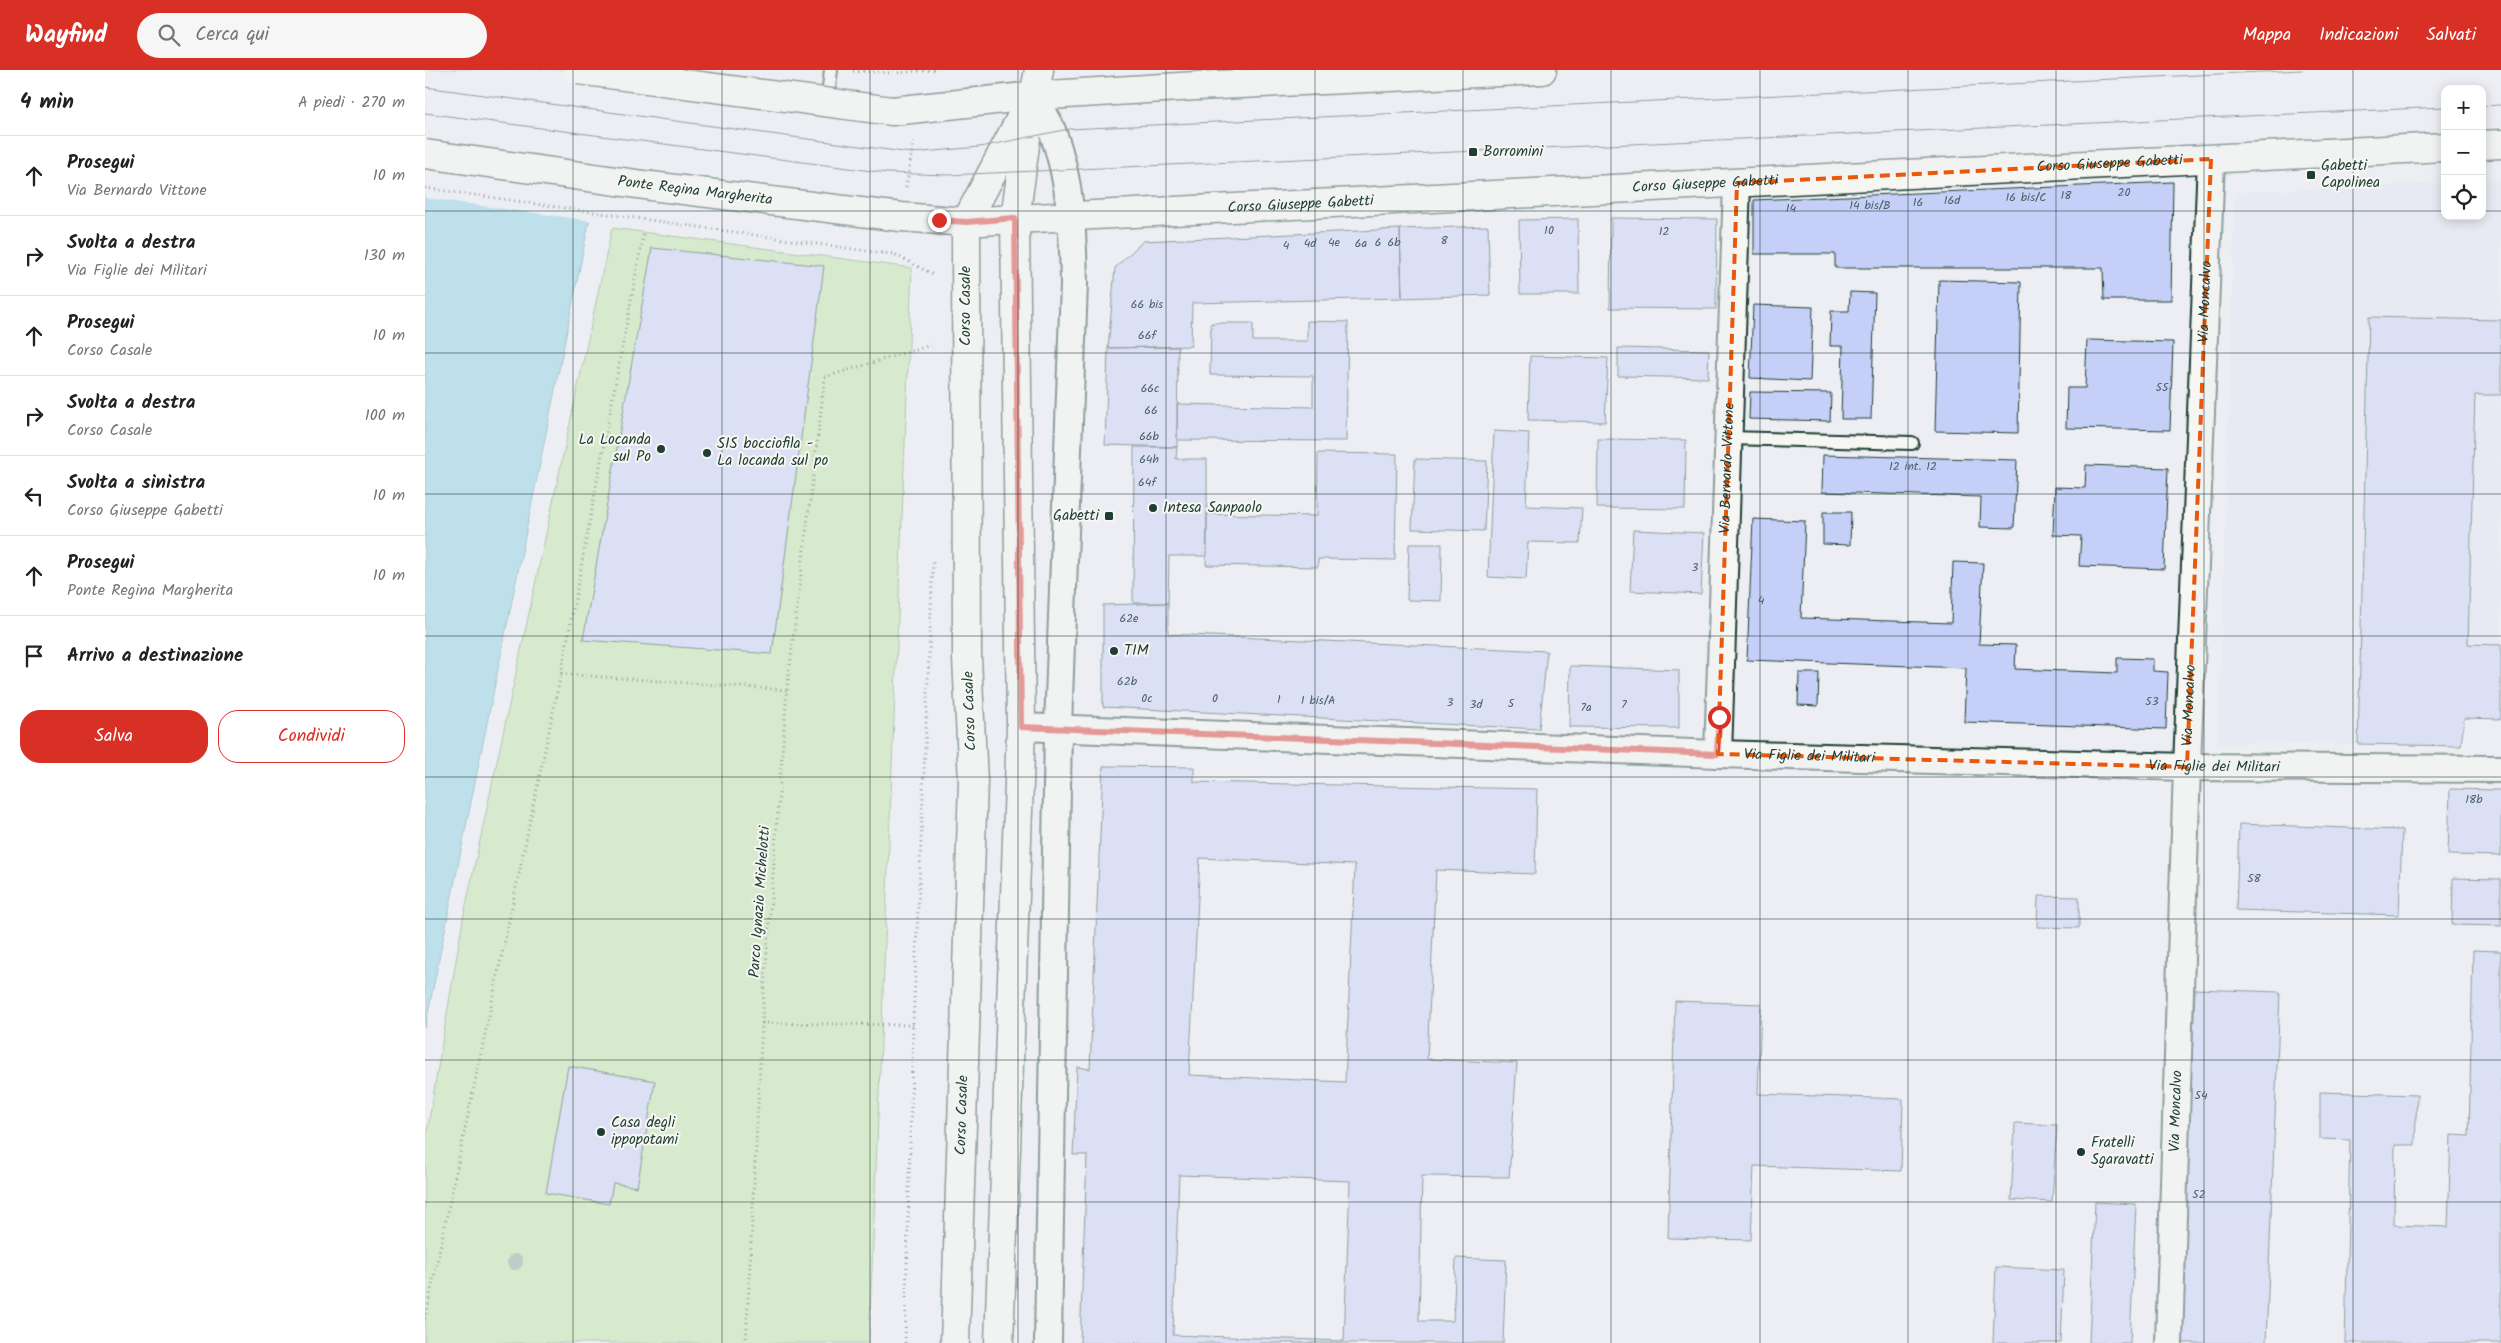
<!DOCTYPE html>
<html lang="it">
<meta charset="utf-8">
<style>
:root{--surface:#fff;--page:#f6f6f6;--text:#222;--muted:#767676;--line:#e0e0e0;--accent:#d93025}
body{margin:0;font-family:Kalam,sans-serif;background:var(--page);color:var(--text)}
.controls{position:absolute;right:15px;top:15px;display:grid;overflow:hidden;border-radius:10px;box-shadow:0 2px 12px #0003}
.controls button{width:45px;height:45px;display:grid;place-items:center;padding:0;border:0;border-bottom:1px solid var(--line);background:var(--surface);color:var(--text);font:25px sans-serif}
.stop{position:absolute;width:15px;height:15px;margin:-11px;border:4px solid #d93025;border-radius:50%;background:#fff}
.stop.end{background:#d93025;border-color:#fff;box-shadow:0 1px 5px #0008}
.list{margin:0;padding:0;list-style:none}
h2{display:flex;justify-content:space-between;align-items:center;height:65px;margin:0;padding:0 20px;font-size:21px}
h2 small{font-size:16px;font-weight:400;color:var(--muted)}
.list li{display:grid;grid-template-columns:32px 1fr auto;gap:15px;align-items:center;box-sizing:border-box;height:80px;padding:0 20px;border-top:1px solid var(--line)}
.list b{display:block;font-size:19px;white-space:nowrap}
.list p{margin:0;font-size:16px;white-space:nowrap;color:var(--muted)}
.list em{font-size:16px;font-style:normal;color:var(--muted)}
.actions{display:flex;gap:10px;padding:15px 20px}
.actions a{flex:1;padding:11px 0;border:1px solid var(--accent);border-radius:20px;text-align:center;font-size:18px;color:var(--accent)}
.actions .main{background:var(--accent);color:#fff}
.icon{flex:none;width:28px;height:28px;fill:none;stroke:currentColor;stroke-width:2;stroke-linecap:round;stroke-linejoin:round}
.map{position:relative;flex:none;width:2076px;height:1273px;overflow:hidden}
header{display:flex;align-items:center;gap:30px;box-sizing:border-box;height:70px;padding:0 25px;background:var(--accent);color:#fff}
header strong{font-size:24px}
nav{display:flex;gap:28px;margin-inline-start:auto;font-size:18px}
.search{width:350px;height:45px;background:var(--page);display:flex;align-items:center;gap:12px;box-sizing:border-box;padding:0 18px;border-radius:28px;color:var(--muted);font-size:19px}
main{display:flex}
aside{flex:1;background:var(--surface)}
.map>svg:first-child{display:block}
.built{fill:#e0e5f4}
.green{fill:#bce5a1;stroke:#6e916a}
.water{fill:#83cfe3;stroke:#5b959d}
.pier{fill:#eceef3}
.building{fill:#c5cff7;stroke:#1f3d34;fill-rule:evenodd}
.lines{fill:none;stroke-linecap:round;stroke-linejoin:round}
.service-casing{stroke:#1f3d34;stroke-width:16}
.minor-casing{stroke:#1f3d34;stroke-width:30}
.tertiary-casing{stroke:#1f3d34;stroke-width:31}
.primary-casing{stroke:#1f3d34;stroke-width:31}
.path{stroke:#1f3d34;stroke-width:3;stroke-dasharray:1 4;stroke-linecap:butt}
.service{stroke:#f6f6f2;stroke-width:12}
.minor{stroke:#f6f6f2;stroke-width:26}
.tertiary{stroke:#f6f6f2;stroke-width:28}
.primary{stroke:#f6f6f2;stroke-width:28}
.tram{stroke:#1f3d34;stroke-width:1}
.primary-bridge-casing{stroke:#1f3d34;stroke-width:31;stroke-linecap:butt}
.path-bridge{stroke:#1f3d34;stroke-width:3;stroke-dasharray:1 4;stroke-linecap:butt}
.primary-bridge{stroke:#f6f6f2;stroke-width:28}
.tree{fill:#8c9f96}
.route{stroke:#d93025;stroke-width:6}
.marked{fill:none;stroke:#e8590c;stroke-width:4;stroke-dasharray:10 6;stroke-linejoin:round}
.grid{fill:none;stroke:#1f3d34;stroke-width:1;stroke-opacity:0.55}
.poi-dot{fill:#1f3d34;stroke:#f6f6f2;stroke-width:2}
.labels{text-anchor:middle;dominant-baseline:central;stroke-width:4;stroke-linejoin:round;paint-order:stroke}
.number-label{font-size:12px;fill:#486265}
.poi-label{font-size:15px;fill:#1f3d34;stroke:#f6f6f2;text-anchor:start}
.street-label{font-size:15px;fill:#1f3d34;stroke:#f6f6f2}
</style>
<header>
<strong>Wayfind</strong>
<div class="search"><svg class="icon" aria-label="search" viewBox="0 0 24 24"><circle cx="10" cy="10" r="6"/><path d="M15 15l6 6"/></svg>Cerca qui</div>
<nav><a>Mappa</a><a>Indicazioni</a><a>Salvati</a></nav>
</header>
<main>
<aside>
<h2>4 min<small>A piedi · 270 m</small></h2>
<ul class="list">
<li><svg class="icon" aria-label="ahead" viewBox="0 0 24 24"><path d="M12 20V5M6 11l6-6 6 6"/></svg><div><b>Prosegui</b><p>Via Bernardo Vittone</p></div><em>10 m</em></li>
<li><svg class="icon" aria-label="right" viewBox="0 0 24 24"><path d="M7 20v-9h11M14 6l5 5-5 5"/></svg><div><b>Svolta a destra</b><p>Via Figlie dei Militari</p></div><em>130 m</em></li>
<li><svg class="icon" aria-label="ahead" viewBox="0 0 24 24"><path d="M12 20V5M6 11l6-6 6 6"/></svg><div><b>Prosegui</b><p>Corso Casale</p></div><em>10 m</em></li>
<li><svg class="icon" aria-label="right" viewBox="0 0 24 24"><path d="M7 20v-9h11M14 6l5 5-5 5"/></svg><div><b>Svolta a destra</b><p>Corso Casale</p></div><em>100 m</em></li>
<li><svg class="icon" aria-label="left" viewBox="0 0 24 24"><path d="M17 20v-9H6M10 6l-5 5 5 5"/></svg><div><b>Svolta a sinistra</b><p>Corso Giuseppe Gabetti</p></div><em>10 m</em></li>
<li><svg class="icon" aria-label="ahead" viewBox="0 0 24 24"><path d="M12 20V5M6 11l6-6 6 6"/></svg><div><b>Prosegui</b><p>Ponte Regina Margherita</p></div><em>10 m</em></li>
<li><svg class="icon" aria-label="arrive" viewBox="0 0 24 24"><path d="M6 21V4h12l-3 4 3 4H6"/></svg><div><b>Arrivo a destinazione</b></div></li>
</ul>
<div class="actions"><a class="main">Salva</a><a>Condividi</a></div>
</aside>
<div class="map">
<svg width="2076" height="1273" viewBox="0 0 2076 1273">
<rect width="100%" height="100%" fill="#eceef3"/>
<filter id="ink" filterUnits="userSpaceOnUse"><feTurbulence type="fractalNoise" baseFrequency=".02" numOctaves="2"/><feDisplacementMap in="SourceGraphic" scale="10" xChannelSelector="R" yChannelSelector="G"/><feConvolveMatrix kernelMatrix="1 2 1 2 8 2 1 2 1" color-interpolation-filters="sRGB"/></filter>
<g filter="url(#ink)">
<!-- built -->
<path class="built" d="M2076 110V649L2039 648 2036 676 1793 673 1810 122 2020 113V146H2057V111Z"/>
<!-- green -->
<path class="green" d="M187 158 487 198 444 1273H0V1074L38 849Z"/>
<!-- water -->
<path class="water" d="M0 0H195L0 958Z"/>
<!-- pier -->
<path class="pier" d="M0 0H197L167 151 0 128Z"/>
<!-- building -->
<path class="building" d="M1748 112 1746 230H1679L1678 198H1410V184H1329V130Z
M1186 148 1292 149 1291 239 1185 238Z
M1153 149 1154 224H1095L1094 150Z
M1063 156 1065 225 977 228 975 159Z
M975 159 977 228 767 233 766 276 683 278 690 198 718 171Z
M227 178 399 196 347 584 158 570Z
M1514 210 1596 212 1593 363 1510 361Z
M1425 222 1450 223 1446 349H1416L1418 276H1405L1406 241H1424Z
M1328 235 1388 237 1385 311 1325 308Z
M1944 247 2076 250V325H2050L2043 574 2076 575V649L2039 648 2036 676 1933 674Z
M882 251 923 252 921 371 752 370V334L888 337V306L785 305 786 253H828V271H882Z
M1662 270 1748 272 1745 360 1641 358 1642 318H1660Z
M753 277 752 377 680 375 683 278Z
M1193 278 1284 280 1283 308 1193 306Z
M1105 286 1183 288 1180 352 1103 350Z
M1325 322 1406 323 1405 351 1324 349Z
M1069 361 1104 363 1101 436 1157 438 1155 473 1103 472 1101 509 1063 507Z
M1173 369 1261 370 1260 439 1172 438Z
M709 377H752L751 389H782V486H744L743 533H708Z
M893 383 972 384 970 490 893 489V497L781 495 782 444 892 446Z
M1398 385 1592 390 1589 458 1555 457 1556 427 1397 422Z
M990 389 1062 391 1059 461 987 459Z
M1661 395 1743 398 1739 499 1654 496 1656 466 1628 465 1630 417 1660 418Z
M1398 442H1426L1425 475 1398 474Z
M1328 449 1380 451 1376 548 1526 553 1528 492 1558 493 1554 574 1591 575 1590 599 1692 603V588L1728 589V601L1743 602 1741 659 1539 652 1541 598 1322 590Z
M1208 460 1279 463 1276 524 1205 521Z
M984 474H1017L1016 531 982 530Z
M743 533V564L1122 581 1114 659 678 637V535Z
M1145 596 1254 600V658L1144 657Z
M1374 603H1394L1393 636 1373 635Z
M678 696 769 697V712L1112 719 1110 804 1011 800 1002 989 1092 993 1084 1107 997 1106 994 1251H1028L1031 1188 1081 1190 1078 1273H655L662 1085H648L652 997 665 999ZM775 788 930 795 920 1012 764 1005ZM754 1105 925 1111 919 1271 748 1265Z
M2025 719 2076 720V786L2023 785Z
M1814 754 1977 760 1974 845 1811 840Z
M2028 808 2076 809V856L2027 855Z
M1613 826 1654 827V858L1612 857Z
M2048 880 2076 881V1273H1920L1925 1070 1895 1069V1022L1992 1025 1990 1075H1970L1969 1155 2023 1157 2026 1065 2044 1066Z
M1770 919 1855 922 1841 1273H1755Z
M1250 931 1336 934 1333 1024 1478 1029 1476 1101 1329 1096 1326 1170 1243 1168Z
M143 996 230 1011 212 1117 188 1113 184 1134 121 1123Z
M1590 1053 1632 1055 1627 1132 1586 1130Z
M1670 1132 1711 1134 1705 1273H1664Z
M1571 1197 1639 1200 1636 1273H1568Z"/>
<g class="lines">
<defs>
<path id="service" d="M402 34 406 0
M1303 368 1487 373"/>
<g id="minor">
<path d="M608 26C615 38 624 50 628 63 646 111 648 163 649 214L633 657 623 1273"/>
<path id="s1" d="M596 657 1293 684 1762 697 2076 699"/>
<path id="s2" d="M1293 684 1312 113"/>
<path id="s3" d="M1744 1273 1762 697 1786 89"/>
</g>
<g id="tertiary">
<path d="M608 26 771 16 1117 0"/>
<path d="M2057 75 2076 74"/>
<path id="s4" d="M590 149 2020 77"/>
</g>
<g id="primary">
<path d="M467 41 608 26"/>
<path d="M226 116 476 147 541 152 590 149"/>
<path id="s5" d="M530 1273 548 712 542 588 541 152 599 42"/>
<path d="M574 1273 596 657 590 149 601 68 614 0"/>
</g>
</defs>
<!-- service casing -->
<use href="#service" class="service-casing"/>
<!-- minor casing -->
<use href="#minor" class="minor-casing"/>
<!-- tertiary casing -->
<use href="#tertiary" class="tertiary-casing"/>
<!-- primary casing -->
<use href="#primary" class="primary-casing"/>
<!-- path -->
<path class="path" d="M428 1 470 3 509 0
M481 117 489 69
M456 183 469 184 509 205
M136 604 362 620 338 935 321 1273
M362 620 400 307 510 274
M337 953 488 955
M0 1249 136 604 219 161
M480 1273 488 955 508 492"/>
<!-- service -->
<use href="#service" class="service"/>
<!-- minor -->
<use href="#minor" class="minor"/>
<!-- tertiary -->
<use href="#tertiary" class="tertiary"/>
<!-- primary -->
<use href="#primary" class="primary"/>
<!-- tram -->
<path class="tram" d="M0 17 486 83 555 77 644 59 1877 0
M2057 36 2076 35
M0 43 462 103 523 105 2020 37"/>
<defs>
<path id="primary-bridge" d="M153 0 467 41
M0 84 226 116"/>
</defs>
<!-- primary-bridge casing -->
<use href="#primary-bridge" class="primary-bridge-casing"/>
<!-- path-bridge -->
<path class="path-bridge" d="M0 118 456 183"/>
<!-- primary-bridge -->
<use href="#primary-bridge" class="primary-bridge"/>
</g>
<!-- trees -->
<circle class="tree" cx="90" cy="1192" r="8"/>
</g>
<g class="lines" filter="url(#ink)">
<!-- route -->
<path class="route" d="M514 150 541 152 590 148 596 657 1292 684 1294 647"/>
</g>
<!-- marked area -->
<path d="M0 0H2076V1273H0ZM1786 89 1762 697 1293 684 1312 113Z" fill="#eceef3" fill-opacity=".55" fill-rule="evenodd"/>
<path class="marked" d="M1786 89 1762 697 1293 684 1312 113Z"/>
<!-- grid -->
<path class="grid" d="M148 0V1273M297 0V1273M445 0V1273M593 0V1273M741 0V1273M890 0V1273M1038 0V1273M1186 0V1273M1335 0V1273M1483 0V1273M1631 0V1273M1779 0V1273M1928 0V1273M0 141H2020M2057 141H2076M0 283H2076M0 424H2076M0 566H2076M0 707H2076M0 849H2076M0 990H2076M0 1132H2076"/>
<!-- markers -->
<g class="poi-dot">
<rect x="1043" y="77" width="10" height="10" rx="2.5"/>
<rect x="1881" y="100" width="10" height="10" rx="2.5"/>
<circle cx="236" cy="379" r="5"/>
<circle cx="282" cy="383" r="5"/>
<circle cx="728" cy="438" r="5"/>
<rect x="679" y="441" width="10" height="10" rx="2.5"/>
<circle cx="689" cy="581" r="5"/>
<circle cx="176" cy="1062" r="5"/>
<circle cx="1656" cy="1082" r="5"/>
</g>
<g class="labels">
<!-- number labels -->
<g class="number-label">
<text x="1699" y="122">20</text>
<text x="1641" y="125">18</text>
<text x="1601" y="127">16 bis/C</text>
<text x="1527" y="130">16d</text>
<text x="1493" y="132">16</text>
<text x="1445" y="135">14 bis/B</text>
<text x="1366" y="138">14</text>
<text x="1124" y="160">10</text>
<text x="1239" y="161">12</text>
<text x="1019" y="170">8</text>
<text x="909" y="172">4e</text>
<text x="953" y="172">6</text>
<text x="969" y="172">6b</text>
<text x="885" y="173">4d</text>
<text x="936" y="173">6a</text>
<text x="861" y="175">4</text>
<text x="722" y="234">66 bis</text>
<text x="722" y="265">66f</text>
<text x="1737" y="317">55</text>
<text x="725" y="318">66c</text>
<text x="726" y="340">66</text>
<text x="724" y="366">66b</text>
<text x="724" y="389">64h</text>
<text x="1488" y="396">12 int. 12</text>
<text x="722" y="412">64f</text>
<text x="1270" y="497">3</text>
<text x="1336" y="530">4</text>
<text x="704" y="548">62e</text>
<text x="702" y="611">62b</text>
<text x="722" y="628">0c</text>
<text x="790" y="628">0</text>
<text x="854" y="629">1</text>
<text x="893" y="630">1 bis/A</text>
<text x="1727" y="631">53</text>
<text x="1025" y="632">3</text>
<text x="1086" y="633">5</text>
<text x="1051" y="634">3d</text>
<text x="1199" y="634">7</text>
<text x="1161" y="637">7a</text>
<text x="2049" y="729">18b</text>
<text x="1829" y="808">58</text>
<text x="1776" y="1025">54</text>
<text x="1774" y="1124">52</text>
</g>
<!-- poi labels -->
<g class="poi-label">
<text x="1058" y="82">Borromini</text>
<text x="1896" y="96">Gabetti<tspan x="1896" dy="17">Capolinea</tspan></text>
<text x="226" y="370" text-anchor="end">La Locanda<tspan x="226" dy="17">sul Po</tspan></text>
<text x="292" y="374">SIS bocciofila -<tspan x="292" dy="17">La locanda sul po</tspan></text>
<text x="738" y="438">Intesa Sanpaolo</text>
<text x="674" y="446" text-anchor="end">Gabetti</text>
<text x="699" y="581">TIM</text>
<text x="186" y="1053">Casa degli<tspan x="186" dy="17">ippopotami</tspan></text>
<text x="1666" y="1073">Fratelli<tspan x="1666" dy="17">Sgaravatti</tspan></text>
</g>
<!-- street labels -->
<g class="street-label">
<text stroke="none"><textPath href="#s4" startOffset="1096">Corso Giuseppe Gabetti</textPath></text>
<text stroke="none"><textPath href="#s4" startOffset="691">Corso Giuseppe Gabetti</textPath></text>
<text transform="translate(270 121) rotate(7)">Ponte Regina Margherita</text>
<text stroke="none"><textPath href="#s4" startOffset="286">Corso Giuseppe Gabetti</textPath></text>
<text stroke="none"><textPath href="#s3" startOffset="1042">Via Moncalvo</textPath></text>
<text transform="translate(541 236) rotate(-90)">Corso Casale</text>
<text stroke="none"><textPath href="#s2" startOffset="286">Via Bernardo Vittone</textPath></text>
<text stroke="none"><textPath href="#s3" startOffset="638">Via Moncalvo</textPath></text>
<text transform="translate(545 641) rotate(-92)">Corso Casale</text>
<text stroke="none"><textPath href="#s1" startOffset="789">Via Figlie dei Militari</textPath></text>
<text stroke="none"><textPath href="#s1" startOffset="1194">Via Figlie dei Militari</textPath></text>
<text transform="translate(335 832) rotate(-86)">Parco Ignazio Michelotti</text>
<text stroke="none"><textPath href="#s3" startOffset="232">Via Moncalvo</textPath></text>
<text stroke="none"><textPath href="#s5" startOffset="228">Corso Casale</textPath></text>
</g>
</g>
</svg>
<div class="controls">
<button>+</button>
<button>−</button>
<button><svg class="icon" aria-label="locate" viewBox="0 0 24 24"><circle cx="12" cy="12" r="6"/><path d="M12 2v4M12 18v4M2 12h4M18 12h4"/></svg></button>
</div>
<div class="stop" style="left:1294px;top:647px"></div>
<div class="stop end" style="left:514px;top:150px"></div>
</div>
</main>
